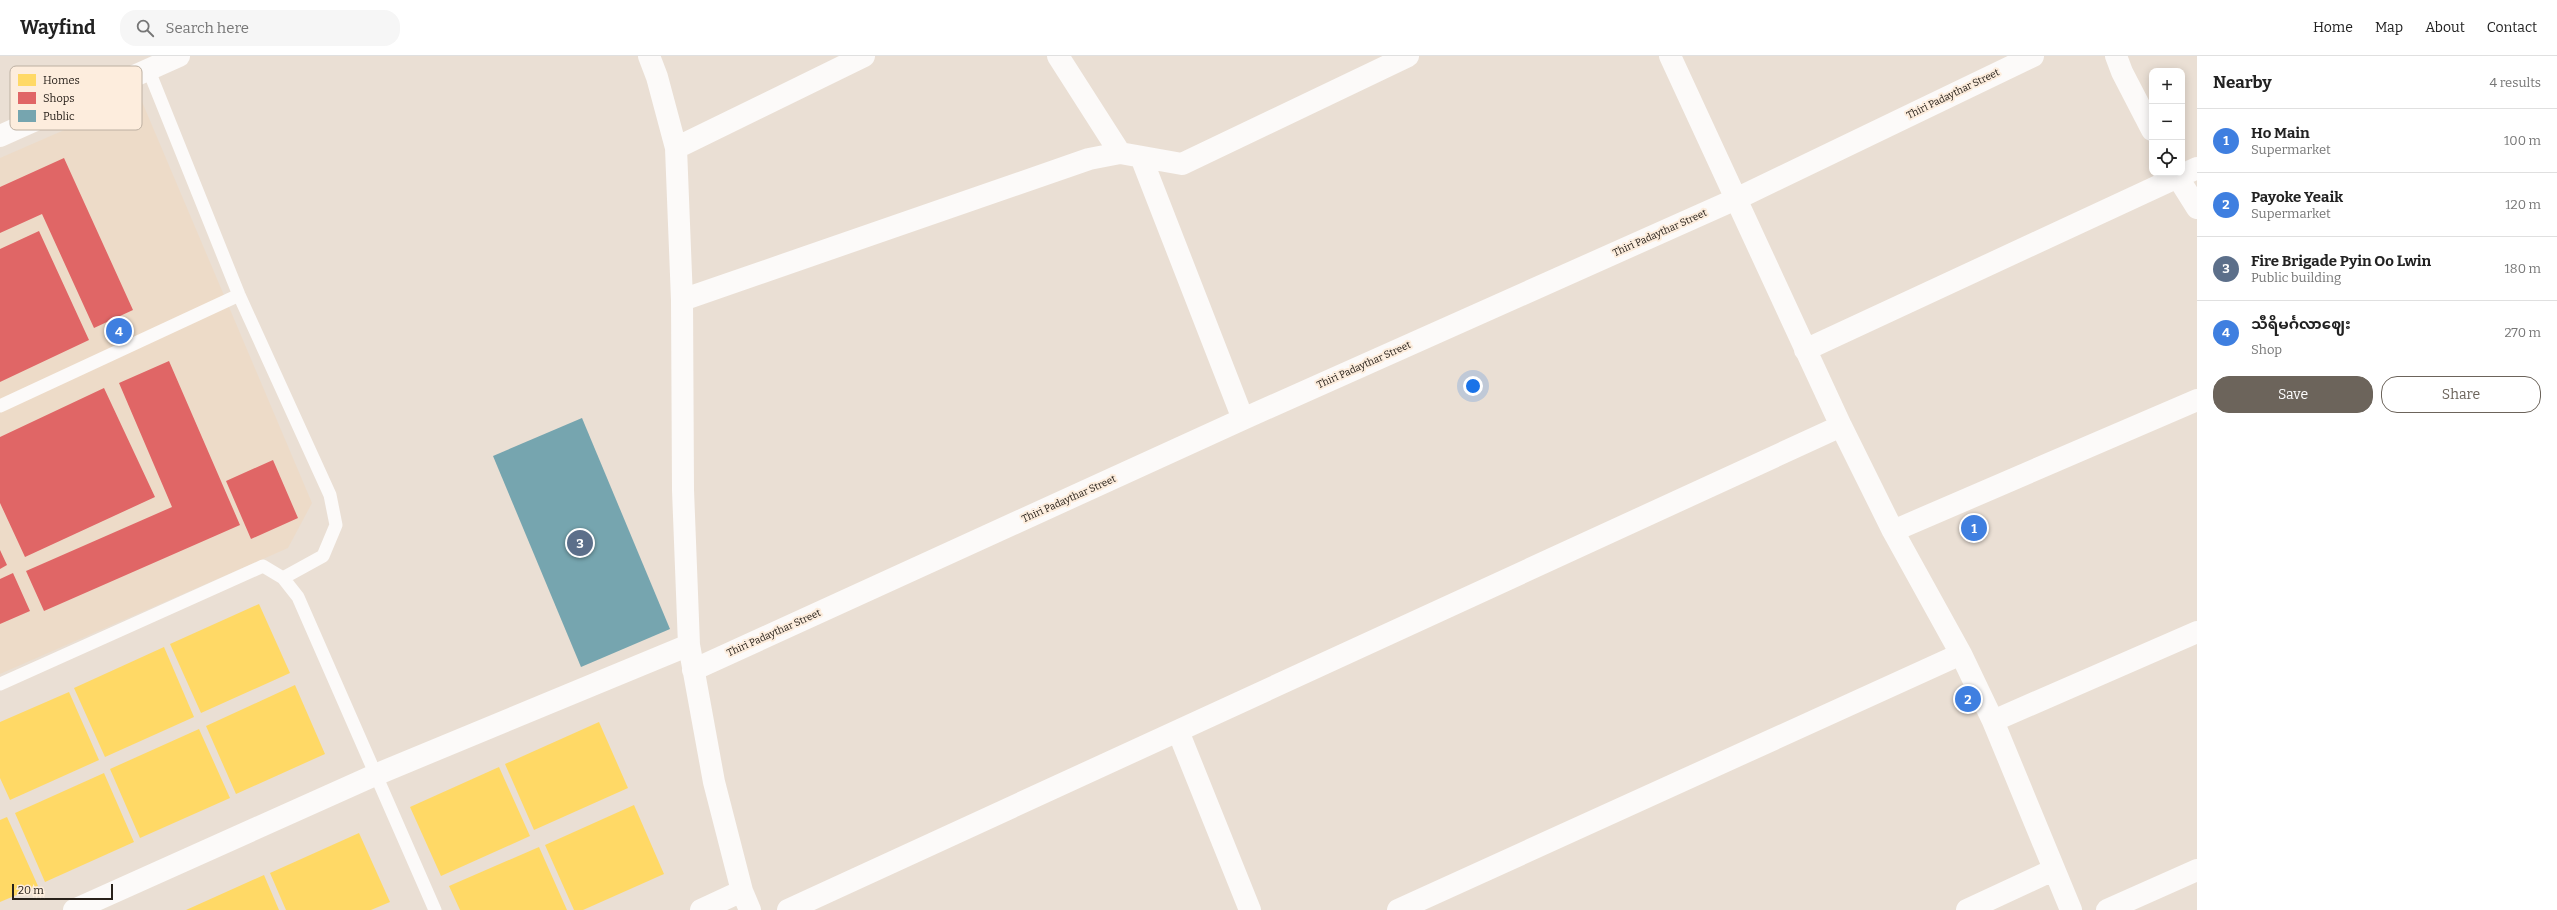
<!DOCTYPE html>
<meta charset="utf-8">
<style>
:root{--surface:#fff;--page:#f6f6f6;--text:#222;--muted:#767676;--line:#e0e0e0;--accent:#6c645b}
body{margin:0;font-family:Bitter,"Noto Sans Myanmar",serif;background:var(--page);color:var(--text)}
.controls{position:absolute;right:12px;top:12px;display:grid;overflow:hidden;border-radius:8px;box-shadow:0 2px 10px #0003}
.controls button{width:36px;height:36px;display:grid;place-items:center;padding:0;border:0;border-bottom:1px solid var(--line);background:var(--surface);color:var(--text);font:20px sans-serif}
.scale{position:absolute;left:12px;bottom:10px;width:101px;box-sizing:border-box;padding-left:4px;border:2px solid #28211a;border-top:0;font-size:11px;line-height:14px;white-space:nowrap;color:#28211a;-webkit-text-stroke:3px #fdeddd;paint-order:stroke}
.you{position:absolute;left:1473px;top:330px;width:14px;height:14px;margin:-10px;border:3px solid #fff;border-radius:50%;background:#1a73e8;box-shadow:0 0 0 6px #1a73e833}
.badge{display:grid;place-items:center;width:26px;height:26px;border-radius:50%;background:var(--accent);color:#fff;font-size:13px;font-weight:700}
.pin{position:absolute;translate:-50% -50%;border:2px solid #fff;box-shadow:0 1px 4px #0006}
.list{margin:0;padding:0;list-style:none}
h2{display:flex;justify-content:space-between;align-items:center;height:52px;margin:0;padding:0 16px;font-size:17px}
h2 small{font-size:13px;font-weight:400;color:var(--muted)}
.list li{display:grid;grid-template-columns:26px 1fr auto;gap:12px;align-items:center;box-sizing:border-box;height:64px;padding:0 16px;border-top:1px solid var(--line)}
.list b{display:block;font-size:15px;white-space:nowrap}
.list p{margin:0;font-size:13px;white-space:nowrap;color:var(--muted)}
.list em{font-size:13px;font-style:normal;color:var(--muted)}
.actions{display:flex;gap:8px;padding:12px 16px}
.actions a{flex:1;padding:9px 0;border:1px solid var(--accent);border-radius:16px;text-align:center;font-size:14px;color:var(--accent)}
.actions .main{background:var(--accent);color:#fff}
.icon{flex:none;width:22px;height:22px;fill:none;stroke:currentColor;stroke-width:2;stroke-linecap:round;stroke-linejoin:round}
.map{position:relative;flex:none;width:2197px;height:854px;overflow:hidden}
header{display:flex;align-items:center;gap:24px;box-sizing:border-box;height:56px;padding:0 20px;background:var(--surface);border-bottom:1px solid var(--line)}
header strong{font-size:19px}
nav{display:flex;gap:22px;margin-inline-start:auto;font-size:14px}
.search{width:280px;height:36px;background:var(--page);display:flex;align-items:center;gap:10px;box-sizing:border-box;padding:0 14px;border-radius:16px;color:var(--muted);font-size:15px}
main{display:flex}
aside{flex:1;background:var(--surface)}
.map>svg:first-child{display:block}
.built{fill:#eddbc8}
.homes{fill:#ffd966}
.shops{fill:#e06666}
.public{fill:#76a5af}
.lines{fill:none;stroke-linecap:round;stroke-linejoin:round}
.lane{stroke:#fcfaf9;stroke-width:13}
.street{stroke:#fcfaf9;stroke-width:22}
.labels{text-anchor:middle;dominant-baseline:central;stroke-width:4;stroke-linejoin:round;paint-order:stroke}
.street-label{font-size:10px;fill:#28211a;stroke:#fdeddd}
.key{fill:#fdeddd;stroke:#bdb0a2;stroke-width:1}
.key-label{font-size:11px;fill:#28211a}
</style>
<header>
<strong>Wayfind</strong>
<div class="search"><svg class="icon" aria-label="search" viewBox="0 0 24 24"><circle cx="10" cy="10" r="6"/><path d="M15 15l6 6"/></svg>Search here</div>
<nav><a>Home</a><a>Map</a><a>About</a><a>Contact</a></nav>
</header>
<main>
<div class="map">
<svg width="2197" height="854" viewBox="0 0 2197 854">
<rect width="100%" height="100%" fill="#eadfd4"/>
<!-- built -->
<path class="built" d="M140 41 312 447 288 492 0 618V102Z"/>
<!-- homes -->
<path class="homes" d="M259 548 290 617 201 657 170 588Z
M164 591 194 661 105 701 74 632Z
M295 629 325 698 236 738 206 670Z
M69 636 99 704 10 744 0 722V666Z
M599 666 628 732 534 774 505 708Z
M199 673 230 742 140 782 110 713Z
M499 711 530 780 441 820 410 751Z
M104 717 134 786 45 826 15 757Z
M634 749 664 818 583 854H574L545 789Z
M7 761 38 830 0 846V764Z
M359 777 390 846 371 854H286L270 817Z
M539 791 567 854H460L449 830Z
M264 819 279 854H186Z"/>
<!-- shops -->
<path class="shops" d="M64 102 133 254 94 272 42 158 0 177V131Z
M39 175 89 284 0 326V193Z
M169 305 240 469 44 555 26 515 172 451 119 327Z
M104 332 155 441 25 501 0 447V381Z
M273 404 298 462 251 483 226 425Z
M0 494 7 509 0 513Z
M13 517 30 555 0 568V523Z"/>
<!-- public -->
<path class="public" d="M582 362 670 573 581 611 493 400Z"/>
<g class="lines">
<!-- lane -->
<path class="lane" d="M149 15 239 239 330 439 336 469 323 500 283 522
M0 350 239 239
M0 628 263 510 283 522 298 541 435 854"/>
<!-- street -->
<path class="street" d="M649 0 657 21 676 92 682 244 683 434 689 589 714 726 742 835 750 854
M1058 0 1120 97
M1670 0 1841 370 1893 475 1961 598 1993 665 2071 854
M2116 0 2122 16 2152 74
M0 80 179 0
M676 92 864 0
M1141 101 1243 363
M2175 117 2197 152
M682 244 1089 103 1120 97 1182 108 1408 0
M1805 294 2197 112
M1893 475 2197 344
M693 614 1243 363 1736 143 2033 0
M1993 665 2197 576
M1178 675 1250 854
M74 854 375 719 689 589
M701 854 742 835
M788 854 1841 370
M1398 854 1961 598
M1967 854 2053 814
M2107 854 2197 814"/>
</g>
<g class="labels">
<!-- street labels -->
<g class="street-label">
<text transform="translate(1953 38) rotate(-26)">Thiri Padaythar Street</text>
<text transform="translate(1660 177) rotate(-24)">Thiri Padaythar Street</text>
<text transform="translate(1364 309) rotate(-24)">Thiri Padaythar Street</text>
<text transform="translate(1069 443) rotate(-24)">Thiri Padaythar Street</text>
<text transform="translate(774 577) rotate(-24)">Thiri Padaythar Street</text>
</g>
</g>
<!-- legend -->
<rect x="10" y="10" width="132" height="64" rx="6" class="key"/>
<rect x="18" y="18" width="18" height="12" fill="#ffd966"/>
<rect x="18" y="36" width="18" height="12" fill="#e06666"/>
<rect x="18" y="54" width="18" height="12" fill="#76a5af"/>
<g class="key-label">
<text x="43" y="28">Homes</text>
<text x="43" y="46">Shops</text>
<text x="43" y="64">Public</text>
</g>
</svg>
<div class="controls">
<button>+</button>
<button>−</button>
<button><svg class="icon" aria-label="locate" viewBox="0 0 24 24"><circle cx="12" cy="12" r="6"/><path d="M12 2v4M12 18v4M2 12h4M18 12h4"/></svg></button>
</div>
<div class="scale">20 m</div>
<div class="you"></div>
<div class="pin badge" style="left:1974px;top:472px;background:#3f7fe0">1</div>
<div class="pin badge" style="left:1968px;top:643px;background:#3f7fe0">2</div>
<div class="pin badge" style="left:580px;top:487px;background:#5c6f8a">3</div>
<div class="pin badge" style="left:119px;top:275px;background:#3f7fe0">4</div>
</div>
<aside>
<h2>Nearby<small>4 results</small></h2>
<ul class="list">
<li><span class="badge" style="background:#3f7fe0">1</span><div><b>Ho Main</b><p>Supermarket</p></div><em>100 m</em></li>
<li><span class="badge" style="background:#3f7fe0">2</span><div><b>Payoke Yeaik</b><p>Supermarket</p></div><em>120 m</em></li>
<li><span class="badge" style="background:#5c6f8a">3</span><div><b>Fire Brigade Pyin Oo Lwin</b><p>Public building</p></div><em>180 m</em></li>
<li><span class="badge" style="background:#3f7fe0">4</span><div><b>သီရိမင်္ဂလာဈေး</b><p>Shop</p></div><em>270 m</em></li>
</ul>
<div class="actions"><a class="main">Save</a><a>Share</a></div>
</aside>
</main>
